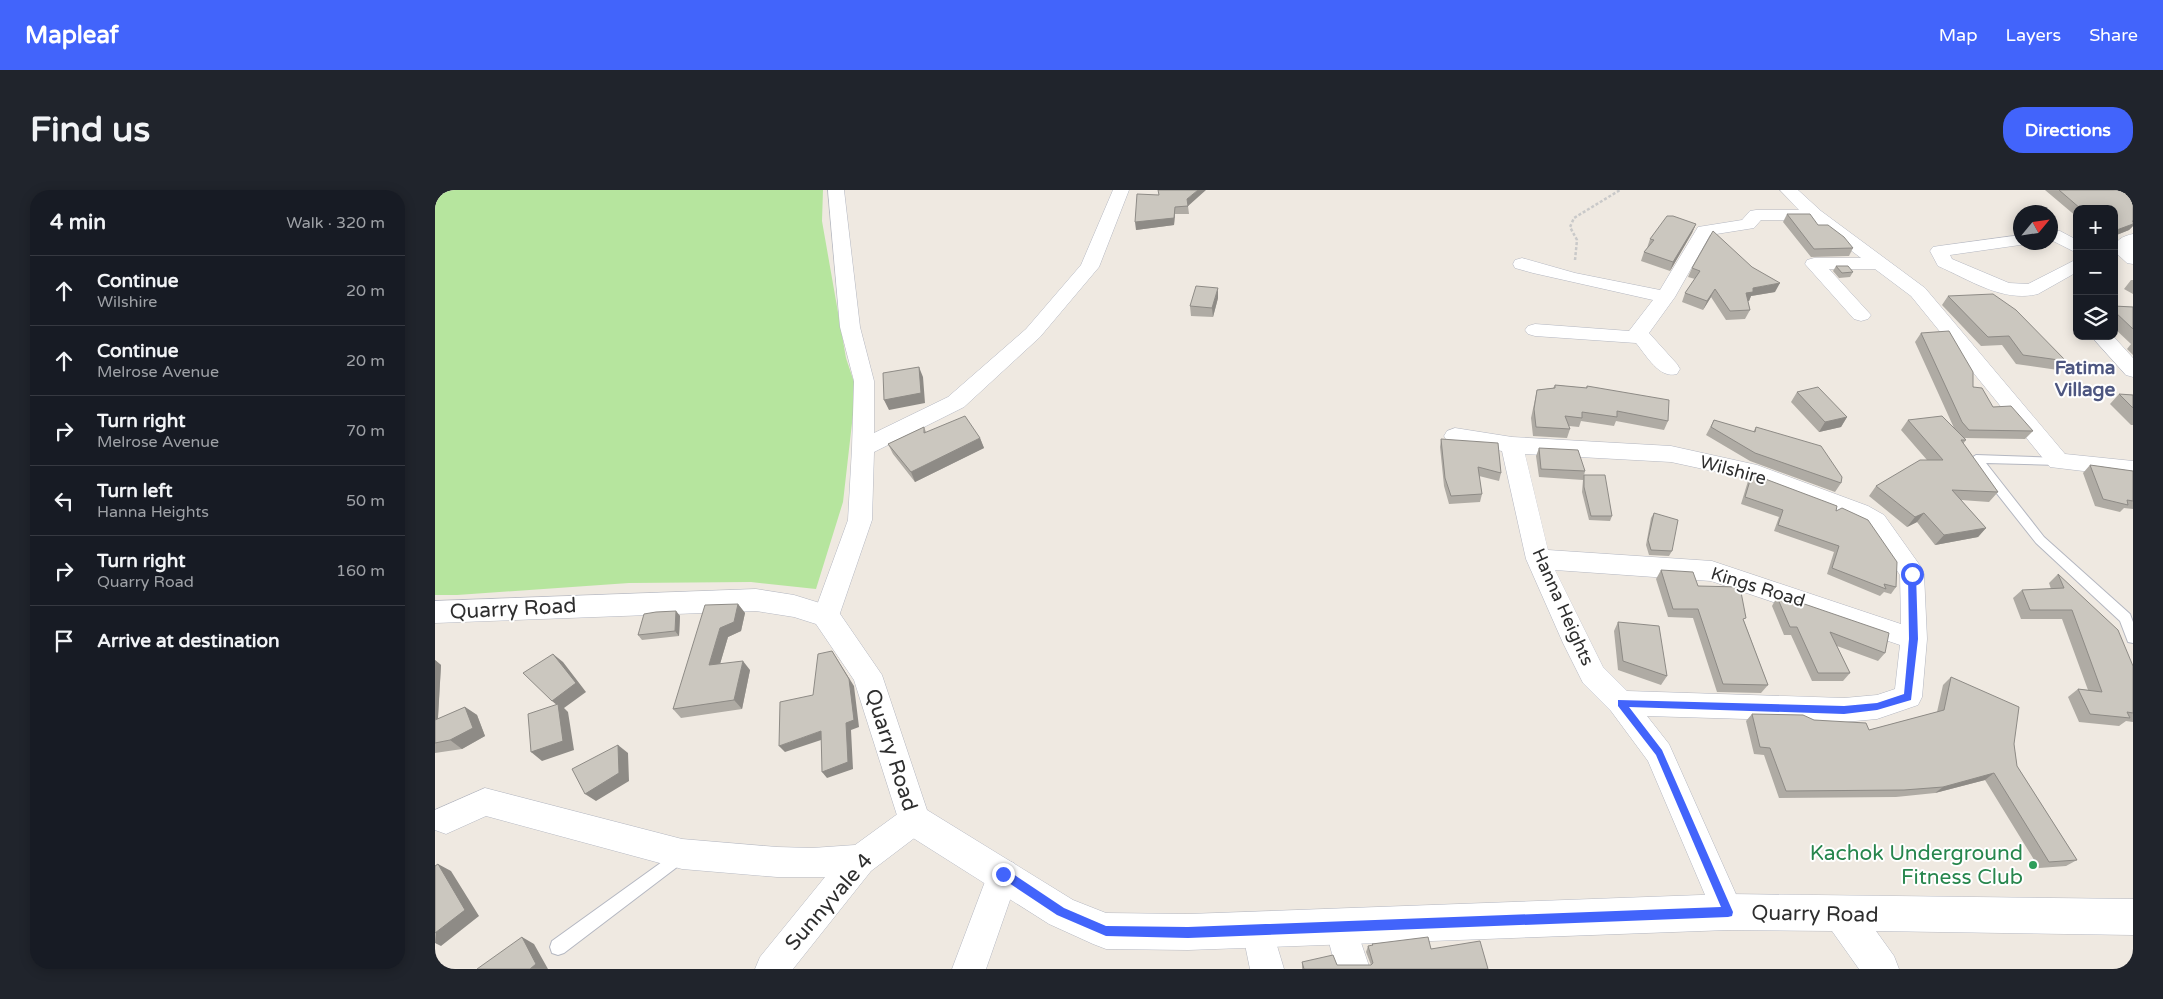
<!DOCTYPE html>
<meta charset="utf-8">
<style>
:root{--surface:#171b24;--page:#20242c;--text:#f1f3f6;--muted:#9ea1a6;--line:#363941;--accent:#4264fb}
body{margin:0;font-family:"Varela Round",sans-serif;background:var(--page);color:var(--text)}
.controls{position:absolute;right:15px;top:15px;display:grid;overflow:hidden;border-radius:10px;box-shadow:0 2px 12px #0003}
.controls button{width:45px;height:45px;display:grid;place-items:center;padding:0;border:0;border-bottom:1px solid var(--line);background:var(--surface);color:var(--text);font:25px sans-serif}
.compass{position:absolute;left:1578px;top:15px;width:45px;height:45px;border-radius:50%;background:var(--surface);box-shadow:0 2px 12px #0003;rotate:61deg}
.stop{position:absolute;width:15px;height:15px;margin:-11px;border:4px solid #4264fb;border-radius:50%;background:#fff}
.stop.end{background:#4264fb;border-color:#fff;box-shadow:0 1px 5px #0008}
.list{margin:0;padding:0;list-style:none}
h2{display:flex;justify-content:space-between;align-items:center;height:65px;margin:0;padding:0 20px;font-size:21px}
h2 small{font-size:16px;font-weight:400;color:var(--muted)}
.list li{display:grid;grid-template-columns:32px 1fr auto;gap:15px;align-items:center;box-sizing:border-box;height:70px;padding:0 20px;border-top:1px solid var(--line)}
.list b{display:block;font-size:19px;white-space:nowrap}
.list p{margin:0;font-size:16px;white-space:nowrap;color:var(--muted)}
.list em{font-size:16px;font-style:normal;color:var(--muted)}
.icon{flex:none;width:28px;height:28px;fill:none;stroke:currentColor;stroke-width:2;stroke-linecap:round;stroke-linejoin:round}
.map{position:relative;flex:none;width:1698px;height:779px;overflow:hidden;border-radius:20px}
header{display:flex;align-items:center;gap:30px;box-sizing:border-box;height:70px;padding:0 25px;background:var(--accent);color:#fff}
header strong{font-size:24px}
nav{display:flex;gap:28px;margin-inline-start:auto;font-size:18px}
.intro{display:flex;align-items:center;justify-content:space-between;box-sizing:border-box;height:120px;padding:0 30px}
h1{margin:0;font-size:35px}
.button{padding:12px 22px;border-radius:20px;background:var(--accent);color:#fff;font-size:18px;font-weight:700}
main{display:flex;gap:30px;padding:0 30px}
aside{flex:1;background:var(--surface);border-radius:20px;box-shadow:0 2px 12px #0003}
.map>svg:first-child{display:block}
.green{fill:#b6e59e}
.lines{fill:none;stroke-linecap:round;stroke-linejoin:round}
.service-casing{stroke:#b4b7c1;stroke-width:2}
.minor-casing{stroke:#b4b7c1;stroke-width:1}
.tertiary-casing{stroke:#b4b7c1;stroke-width:1}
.path{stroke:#c9c9c9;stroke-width:2.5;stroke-dasharray:3 2;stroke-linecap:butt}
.service{fill:#fff;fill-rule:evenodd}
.minor{fill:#fff;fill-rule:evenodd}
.tertiary{fill:#fff;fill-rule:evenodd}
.wall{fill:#afaba4}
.shaded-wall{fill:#8e8b86}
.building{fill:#cbc7bf;stroke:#8e8b86}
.route{fill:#4264fb}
.leisure-dot{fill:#2e9e5b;stroke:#fff;stroke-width:2}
.labels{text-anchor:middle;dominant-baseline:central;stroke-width:4;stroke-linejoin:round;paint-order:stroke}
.street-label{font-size:18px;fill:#2e2e2e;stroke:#fff}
.neighbourhood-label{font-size:19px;font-weight:bold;fill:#4d5680;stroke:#fff}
.near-street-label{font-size:21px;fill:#2e2e2e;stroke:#fff}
.near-leisure-label{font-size:21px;fill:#27864d;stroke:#fff;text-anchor:end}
</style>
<header>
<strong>Mapleaf</strong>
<nav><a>Map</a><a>Layers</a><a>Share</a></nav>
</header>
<div class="intro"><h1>Find us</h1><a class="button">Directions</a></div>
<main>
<aside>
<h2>4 min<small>Walk · 320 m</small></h2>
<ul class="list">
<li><svg class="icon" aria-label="ahead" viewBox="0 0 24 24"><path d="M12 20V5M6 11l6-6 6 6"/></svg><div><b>Continue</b><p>Wilshire</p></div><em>20 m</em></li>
<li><svg class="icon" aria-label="ahead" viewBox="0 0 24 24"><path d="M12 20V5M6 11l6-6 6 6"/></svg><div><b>Continue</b><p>Melrose Avenue</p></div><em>20 m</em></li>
<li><svg class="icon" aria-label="right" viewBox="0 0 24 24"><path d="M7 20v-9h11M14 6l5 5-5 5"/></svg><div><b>Turn right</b><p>Melrose Avenue</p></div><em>70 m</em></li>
<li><svg class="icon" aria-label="left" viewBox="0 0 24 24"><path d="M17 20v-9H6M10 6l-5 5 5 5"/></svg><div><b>Turn left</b><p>Hanna Heights</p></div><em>50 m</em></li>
<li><svg class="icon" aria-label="right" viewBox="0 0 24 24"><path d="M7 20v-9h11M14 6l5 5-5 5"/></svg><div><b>Turn right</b><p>Quarry Road</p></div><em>160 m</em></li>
<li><svg class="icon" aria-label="arrive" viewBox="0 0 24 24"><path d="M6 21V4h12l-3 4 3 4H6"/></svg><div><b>Arrive at destination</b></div></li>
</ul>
</aside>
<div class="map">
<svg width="1698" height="779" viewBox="0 0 1698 779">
<rect width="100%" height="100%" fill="#efe9e1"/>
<!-- green -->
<path class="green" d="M0 0H388L387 31 411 168 421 198 408 312 381 399 316 392 194 393 22 405H0Z"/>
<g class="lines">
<defs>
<path id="service" d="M1541 265 1627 268 1629 271 1627 274 1623 275 1551 273 1609 347 1695 424 1698 432V453L1693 452 1685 431 1601 353 1537 272 1535 269Z
M245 659 250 661 253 666 250 671 129 763 123 765 117 763 115 757 117 751Z"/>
<path id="minor" d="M393 0H409L425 137 439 191V243L513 207 591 139 646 75 678 0H694L664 77 605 147 529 217 439 262 437 330 404 426 400 433 391 436 382 433 378 426 413 330 417 258 419 191 405 137Z
M1345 0H1363L1386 21 1490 98 1630 264 1698 271V287L1615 277 1476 106 1440 79H1394L1436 125 1433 129 1426 131 1419 129 1370 74 1372 70 1379 68H1426L1376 30H1326L1319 38 1275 45 1240 107 1214 143 1242 174 1245 179 1242 184C1224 189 1212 166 1201 153L1100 146 1093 144 1090 140 1093 136 1100 134 1194 141 1218 110 1098 83 1080 78 1078 74 1080 70 1087 68 1140 83 1225 100 1263 37 1307 30 1315 21 1321 20H1364Z
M1616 40 1625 41 1642 50V63L1616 50Z
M1698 44V74L1692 73 1679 61C1679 50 1688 46 1698 44Z
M1586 45V52H1593L1592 54 1515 65 1517 69 1574 93 1593 94 1642 69V82L1603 104C1568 113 1533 89 1503 76L1495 61 1498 57 1504 56Z
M1656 146H1678L1698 168V187L1691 185Z
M1020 238 1077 247 1236 256 1322 275 1433 316 1449 325 1486 377 1489 384 1492 449 1487 507 1483 515 1442 529 1409 532 1212 526 1234 554 1304 711 1309 722 1304 733 1293 738 1282 733 1213 571 1176 521 1148 493 1128 453 1091 369 1067 261 1012 251 1009 246 1012 241ZM1090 264 1236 272 1310 288 1417 328 1433 337 1465 385 1466 434 1277 371 1113 360ZM1120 380 1276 391 1465 455 1460 499 1442 505 1409 508 1192 501 1168 477Z
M50 598 247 649 342 657 377 658 420 655 468 620 479 616 490 620 494 630 490 640 436 681 358 779H320L325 767 390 687H342L247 679 51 626 11 644 0 640V620Z
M568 669 579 673 584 684 551 779H517L557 673Z
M906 721 917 726 935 779H901L890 737 895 726Z
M823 724 834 729 849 779H815L807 740 812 729Z"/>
<path id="tertiary" d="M321 399 359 405 401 418 447 485 492 620 638 710 671 723 753 724 1293 704 1698 709V745L1441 741 1459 766 1464 779H1424L1397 741 1293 740 753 760 671 759 658 754 614 734 467 641 419 490 381 434 359 427 321 421 0 433V411Z"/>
</defs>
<!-- service casing -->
<use href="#service" class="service-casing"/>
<!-- minor casing -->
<use href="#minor" class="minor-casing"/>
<!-- tertiary casing -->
<use href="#tertiary" class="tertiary-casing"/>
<!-- path -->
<path class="path" d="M1140 70 1142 50 1135 37 1139 28 1185 0"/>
<!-- service -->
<use href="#service" class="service"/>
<!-- minor -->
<use href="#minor" class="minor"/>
<!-- tertiary -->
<use href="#tertiary" class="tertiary"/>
</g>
<!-- wall -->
<path class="wall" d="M1610 0H1698V36L1694 40 1679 46V19H1642V27Z
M724 5 753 16 754 24H740L739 35 701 40Z
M1352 24 1383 35 1418 58 1414 66 1376 67 1348 32Z
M1261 34 1257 43 1235 81 1206 71 1209 62 1212 58 1215 49Z
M1401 76 1418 82 1415 87 1404 88 1398 81Z
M1257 78 1340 102 1316 106 1314 111H1313L1315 120 1310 129 1291 130 1276 107 1268 120 1247 112 1250 103 1260 89 1253 87Z
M1696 90H1698V104L1689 99Z
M1513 106 1631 171 1623 180 1581 174 1567 155 1546 156 1507 115Z
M783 108 778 127 756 126 755 116Z
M1679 116 1698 117V165L1692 159 1696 154 1679 138Z
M1486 143 1558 217 1598 241 1590 249 1530 248 1531 250 1528 254 1563 302 1554 312 1526 310 1551 338 1543 347 1500 355 1482 332 1472 337 1434 306 1441 296 1492 270 1466 240 1473 230 1519 238 1480 152Z
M1120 195 1151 198 1152 196 1233 231 1229 240 1181 231 1179 236 1146 231 1144 237 1134 236 1135 239 1132 248 1098 246 1096 228 1102 200 1118 198Z
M1362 202 1412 227 1406 237 1384 242 1356 212Z
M1684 204 1698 205V235H1696L1675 214Z
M1279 230 1318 242 1321 237 1406 293 1400 302 1315 271 1271 245Z
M489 237 491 242 545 248 549 258 480 292 458 264 453 254Z
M1006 249 1066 283 1064 291 1044 286 1047 304 1045 312 1014 314 1009 296 1005 257Z
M1104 258 1150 281 1148 290 1104 287 1101 266Z
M1655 275 1698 281V319L1689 318 1685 322 1660 316 1648 283Z
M1317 284 1401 321 1461 397 1456 404 1449 402 1445 406 1392 384 1399 362 1339 341 1344 327 1306 314 1313 291Z
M1149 285 1177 326 1175 331 1154 330 1147 302 1148 290Z
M1219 323 1237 361 1234 366 1214 365 1211 355 1216 328Z
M1226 380 1263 396 1309 431 1333 495 1326 503 1282 502 1258 428 1233 427 1221 389Z
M1623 384 1698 476V532L1691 531 1684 536 1644 532 1633 507 1643 499 1653 500 1627 429H1586L1578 408 1587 400 1616 399 1614 393Z
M1342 407 1450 463 1443 471 1402 456 1415 483 1408 491H1377L1356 445H1349L1337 416Z
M303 414 310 423 306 441 293 447 285 474 315 480 307 519 246 528 238 519Z
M241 421 245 426 244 446 207 450 203 445Z
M1183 432 1232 486 1226 495 1183 480 1179 441Z
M0 470 6 475 3 529 30 517 42 525 50 546 27 559 0 563Z
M1516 487 1579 554 1582 576 1642 670 1631 676 1604 678 1550 590 1500 603 1461 607 1344 608 1329 565 1319 564 1311 531 1317 524 1379 530 1434 540 1502 522 1508 495Z
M937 754 996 759 1053 779H867V772L902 775H936L931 762 933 756H937Z"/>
<!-- shaded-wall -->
<path class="shaded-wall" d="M763 0H771L752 17V9Z
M740 17V24L739 35 701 40 700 32Z
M1698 31V36L1694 40 1679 46V41Z
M1261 34 1257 43 1235 81 1238 72Z
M1345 93 1340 102 1316 106 1314 111 1307 112 1311 103 1318 98Z
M783 98V108L778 127 777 118Z
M1280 99 1276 107 1268 120 1272 111Z
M484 177 488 187 490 213 454 220 449 210Z
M1412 227 1406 237 1384 242 1390 232Z
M545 248 549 258 480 292 476 282Z
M1489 323 1482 332 1472 337 1480 327Z
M1551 338 1543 347 1500 355 1509 345Z
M303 414 310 423 306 441 293 447 282 484 274 475 285 438Z
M241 421 245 426 244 446 240 441Z
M397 461 419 496 424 537 416 540 418 579 392 588 387 582Z
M118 464 128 472 151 502 129 518 133 522 139 560 107 571 96 562 123 516 117 511Z
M0 470 6 475 2 543 0 542Z
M308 471 315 480 307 519 299 510Z
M30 517 42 525 50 546 27 559 15 550Z
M386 541 392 548 350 562 344 556Z
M183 555 193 563 194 591 161 611 150 604Z
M1559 583 1550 590 1500 603 1508 597Z
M3 674 16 681 44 726 6 756 0 753Z
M87 747 99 754 113 779H95Z"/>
<!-- building -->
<path class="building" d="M723 0H763L752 9 753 16 740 17 739 28 700 32 702 4 724 5Z
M1624 0H1698V31H1697L1698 32V34L1679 41V19H1646Z
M1352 24H1375L1383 35H1393L1409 47 1418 58 1379 59Z
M1232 26H1238L1261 34 1238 72 1209 62 1219 50 1215 49Z
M1278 41 1317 77 1345 93 1318 98V102L1311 103 1315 120 1295 121 1280 99 1272 111 1250 103 1265 81 1257 78Z
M1401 76H1413L1418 82 1407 83Z
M761 96 783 98 777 118 755 116Z
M1558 104 1581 120 1631 171 1588 165 1574 146 1553 147 1513 106Z
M1679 116 1698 117V139L1679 121Z
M1514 141 1538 182V197L1547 198 1558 217 1576 216 1598 241 1534 240 1527 232 1486 143Z
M484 177 486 203 449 210 448 183Z
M1120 195 1152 198V196L1234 210 1233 231 1182 221V227L1147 222V228L1130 226 1135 239 1101 237 1099 219 1102 200 1120 198Z
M1383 197 1412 227 1390 232 1362 202Z
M1684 204 1698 205V218Z
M530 226 545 248 476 282 453 254 489 237V243Z
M1507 226 1531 250H1526L1563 302 1517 300 1551 338 1509 345 1489 323 1480 327 1441 296 1485 270H1508L1473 230Z
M1279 230 1320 242 1321 237 1386 256 1407 287 1406 293 1320 263 1276 237Z
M1006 249 1063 253 1066 283 1043 277 1047 304 1016 306 1010 288Z
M1104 258 1143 260 1150 281 1106 279Z
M1655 275 1698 281V311L1692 310 1693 315 1668 309Z
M1317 284 1402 316 1401 321 1407 318 1433 330 1462 372 1461 397 1449 394 1451 399 1397 378 1404 356 1343 335 1348 320 1310 307Z
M1149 285H1170L1177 326H1156L1149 297Z
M1219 323 1243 330 1237 361 1216 360 1213 350Z
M1226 380 1258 382 1263 396 1305 397 1311 428 1308 429 1333 495 1288 494 1263 419H1238Z
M1623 384 1683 440 1698 476V523L1692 522 1695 528 1655 524 1643 499 1667 502 1637 420H1595L1587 400 1629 398Z
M1342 407H1349L1454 443 1450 463 1395 442 1415 483H1383L1362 437H1355Z
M303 414 299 432 285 438 274 475 308 471 299 510 238 519 270 415Z
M241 421 240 441 203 445 209 424 221 422Z
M1183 432 1224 436 1232 486 1188 471Z
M397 461 414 489 419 530 411 533 413 572 387 582 386 541 344 556 345 512 378 505 383 464Z
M118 464 141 493 117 511 88 483Z
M1516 487 1584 517 1579 554 1582 576 1642 670 1614 672 1559 583 1508 597 1469 600 1351 601 1335 558 1325 557 1317 524 1368 525 1379 530 1431 533 1434 540 1509 520Z
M123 514 128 551 96 562 93 524Z
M30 517 38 538 15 550 0 553V530Z
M183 555 184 583 150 604 137 579Z
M3 674 30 720 0 743V676Z
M87 747 101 774 95 779H42Z
M993 747 996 759 1045 751 1053 779H869L867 772 898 765 902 775H936L938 773 933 756 938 755 937 754Z"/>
<!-- route -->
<path class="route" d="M1477 381 1481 384 1483 449 1476 510 1442 520 1409 524 1194 517 1227 560 1298 722 1297 726 1293 727 753 748 671 746 622 725 565 687 563 684 568 679 572 680 629 718 671 736 753 737 1286 717 1221 565 1183 516V510L1409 516 1442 513 1469 504 1474 449 1473 384Z"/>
<!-- markers -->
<circle class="leisure-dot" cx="1598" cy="675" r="5"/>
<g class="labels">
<!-- street labels -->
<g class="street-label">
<text transform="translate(1298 280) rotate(15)">Wilshire</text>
<text transform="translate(1323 397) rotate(17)">Kings Road</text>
<text transform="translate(1128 417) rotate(66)">Hanna Heights</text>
</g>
<!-- neighbourhood labels -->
<g class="neighbourhood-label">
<text x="1650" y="178">Fatima<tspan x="1650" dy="22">Village</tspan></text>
</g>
<!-- near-street labels -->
<g class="near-street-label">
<text transform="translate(78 419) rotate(-3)">Quarry Road</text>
<text transform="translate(456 560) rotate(72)">Quarry Road</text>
<text transform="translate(394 712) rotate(-49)">Sunnyvale 4</text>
<text transform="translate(1380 724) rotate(1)">Quarry Road</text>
</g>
<!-- near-leisure labels -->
<g class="near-leisure-label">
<text x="1588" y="663">Kachok Underground<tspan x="1588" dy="24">Fitness Club</tspan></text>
</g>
</g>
</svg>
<div class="controls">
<button>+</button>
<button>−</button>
<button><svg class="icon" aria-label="layers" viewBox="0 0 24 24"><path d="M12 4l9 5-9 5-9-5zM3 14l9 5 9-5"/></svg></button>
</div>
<svg class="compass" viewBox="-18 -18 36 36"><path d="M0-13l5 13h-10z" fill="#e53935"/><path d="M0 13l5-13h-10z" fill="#9ea1a6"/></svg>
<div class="stop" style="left:1477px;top:384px"></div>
<div class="stop end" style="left:568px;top:684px"></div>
</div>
</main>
